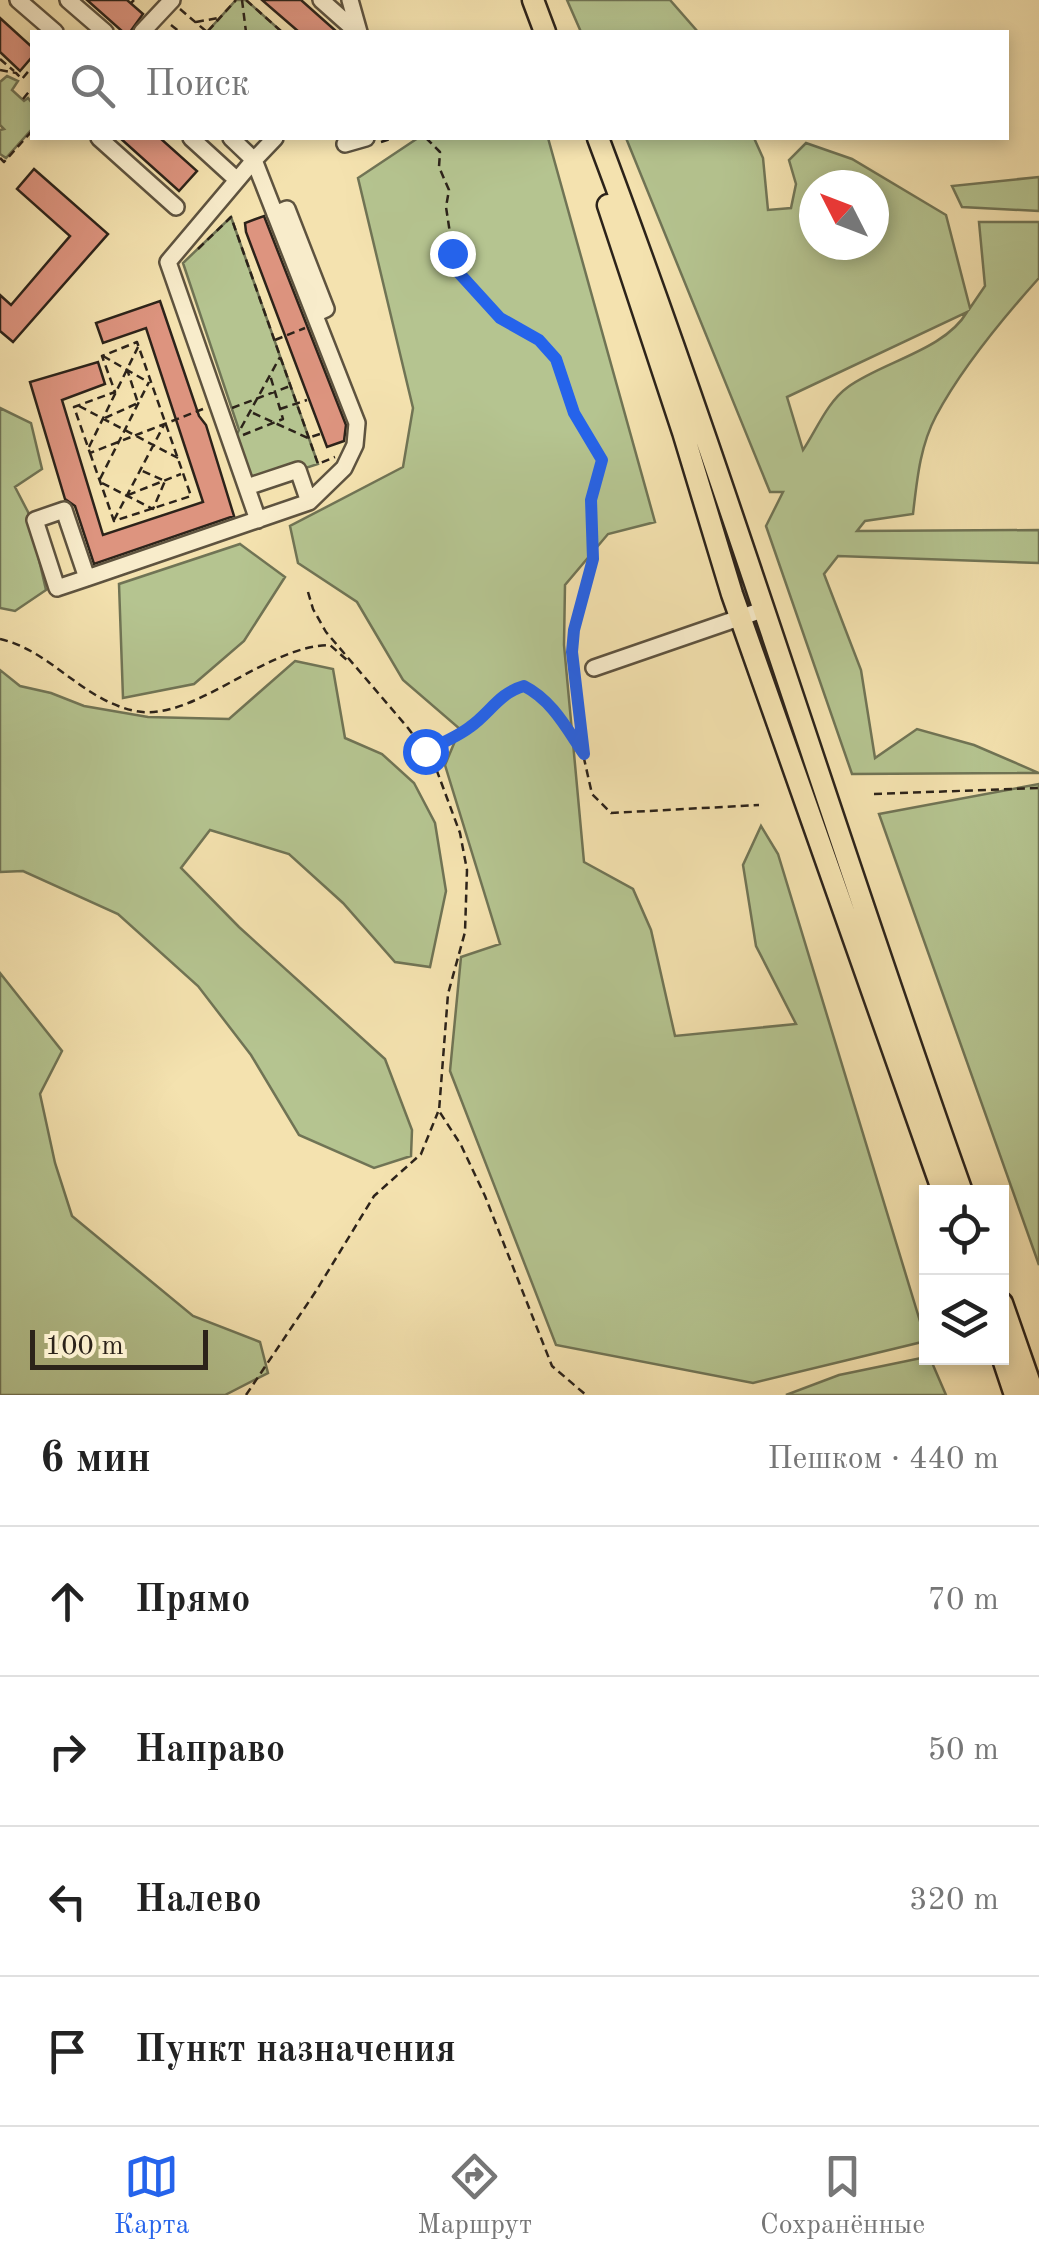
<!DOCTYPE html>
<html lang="ru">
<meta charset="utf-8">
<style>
:root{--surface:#fff;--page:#f2f2f2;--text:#222;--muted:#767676;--line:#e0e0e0;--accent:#2563eb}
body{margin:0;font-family:"Old Standard TT",serif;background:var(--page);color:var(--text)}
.controls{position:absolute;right:30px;bottom:30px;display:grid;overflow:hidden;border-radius:0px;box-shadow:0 5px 15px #0003}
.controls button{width:90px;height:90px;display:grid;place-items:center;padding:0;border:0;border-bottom:2px solid var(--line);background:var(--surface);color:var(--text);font:50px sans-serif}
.compass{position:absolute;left:799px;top:170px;width:90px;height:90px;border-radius:50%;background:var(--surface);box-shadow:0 5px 15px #0003;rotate:312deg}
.scale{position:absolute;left:30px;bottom:25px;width:178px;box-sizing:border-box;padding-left:10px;border:5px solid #2c231a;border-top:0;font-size:28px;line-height:35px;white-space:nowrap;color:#2c231a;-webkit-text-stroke:8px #f8eccb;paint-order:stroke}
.stop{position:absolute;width:30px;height:30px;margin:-22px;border:8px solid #2563eb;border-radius:50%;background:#fff}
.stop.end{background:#2563eb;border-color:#fff;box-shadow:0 2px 10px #0008}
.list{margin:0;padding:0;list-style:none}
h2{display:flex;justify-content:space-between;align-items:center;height:130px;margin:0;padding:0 40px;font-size:42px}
h2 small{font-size:32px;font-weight:400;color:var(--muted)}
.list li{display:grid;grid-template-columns:65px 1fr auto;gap:30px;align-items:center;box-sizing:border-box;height:150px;padding:0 40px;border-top:2px solid var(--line)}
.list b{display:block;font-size:38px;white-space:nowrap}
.list em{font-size:32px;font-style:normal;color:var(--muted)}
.icon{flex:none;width:55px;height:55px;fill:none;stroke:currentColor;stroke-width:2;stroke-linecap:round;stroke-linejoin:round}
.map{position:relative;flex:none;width:1039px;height:1395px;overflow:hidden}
.search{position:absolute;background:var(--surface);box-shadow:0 5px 15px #0003;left:30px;right:30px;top:30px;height:110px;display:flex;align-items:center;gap:25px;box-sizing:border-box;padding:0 35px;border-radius:0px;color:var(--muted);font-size:38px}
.sheet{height:730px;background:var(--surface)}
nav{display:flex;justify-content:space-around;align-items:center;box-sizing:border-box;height:140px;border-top:2px solid var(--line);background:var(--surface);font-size:28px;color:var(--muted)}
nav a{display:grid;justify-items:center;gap:5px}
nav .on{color:var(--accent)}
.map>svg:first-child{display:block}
.green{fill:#b5c490;stroke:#707455;stroke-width:2.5;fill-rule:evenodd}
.building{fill:#dd947f;stroke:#2c231a;stroke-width:2.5}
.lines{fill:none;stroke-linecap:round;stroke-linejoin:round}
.minor-casing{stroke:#5e533f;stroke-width:20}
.major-casing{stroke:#2c231a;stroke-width:25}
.path{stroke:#2c231a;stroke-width:2.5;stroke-dasharray:8 5;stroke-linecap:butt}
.minor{stroke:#f8eccb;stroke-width:15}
.major{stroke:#f4e2af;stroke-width:20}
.route{stroke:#2563eb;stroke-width:12}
</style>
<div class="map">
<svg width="1039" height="1395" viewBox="0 0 1039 1395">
<rect width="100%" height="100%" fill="#f4e2af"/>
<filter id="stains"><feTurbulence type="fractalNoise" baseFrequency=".002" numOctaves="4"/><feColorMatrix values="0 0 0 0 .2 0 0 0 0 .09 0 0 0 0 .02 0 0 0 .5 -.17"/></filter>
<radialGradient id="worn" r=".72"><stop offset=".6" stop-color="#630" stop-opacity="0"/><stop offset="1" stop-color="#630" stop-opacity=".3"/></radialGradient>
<!-- green -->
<path class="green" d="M236 0H246L282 32H207Z
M567 0H670L698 32H581Z
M7 76 18 81 12 90 24 101 28 98 32 103V129L6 158 0 154V130L4 129 0 125V82Z
M418 138H548L655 522 608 534 565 585 564 645 584 862 633 889 651 930 675 1036 796 1024 756 946 743 865 761 826 778 854 926 1341 753 1383 556 1345 450 1071 461 957 500 944 445 765 460 729 403 680 357 602 298 563 290 526 403 467 413 408 358 178Z
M626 138H754L763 158 768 210 791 208 796 184 789 160 806 143 852 159 946 215 970 308 985 286 979 222H1039V278C1004 317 961 369 936 416 920 446 917 480 913 514L865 521 857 531 1039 530V563L838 556 824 574 861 670 875 758 917 729 974 745 1039 773 852 774 766 526 783 492H770ZM814 185H874V245H814ZM967 312C945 350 882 362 848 387 827 402 816 431 803 450L787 397Z
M1039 177V211L962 207 952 186Z
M231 217 318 464 247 487 235 438 239 430 183 263Z
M0 408 31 423 42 469 15 487 28 512 46 590 15 611 0 608Z
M240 544 285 577 244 641 194 684 123 698 119 584Z
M295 661 333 669 345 738 382 754 414 783 435 823 446 891 430 967 395 962 343 903 289 854 210 830 181 868 239 927 385 1059 412 1130 411 1156 374 1168 299 1135 251 1055 198 986 118 914 23 871 0 872V670L20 686 51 693 84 706 148 717 229 719Z
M1039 784V1265L879 814Z
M0 973 62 1051 40 1094 55 1163 72 1216 193 1316 260 1342 268 1373 225 1395H0Z
M926 1357 930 1358 946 1395H786L839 1375Z"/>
<!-- building -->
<path class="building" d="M87 0H127L143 14 130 32H123Z
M262 0H301L337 32H299Z
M0 18 32 47V57L20 71 0 52Z
M120 138H160L197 171 179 191Z
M34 169 108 234 13 342 0 331V295L11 305 70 236 17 189Z
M264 216 346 425 344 441 327 447 246 232 245 223Z
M160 301 199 416 206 425 234 516 94 564 75 506 65 499 30 382 98 362 105 384 62 400 103 535 203 502 146 328 103 343 96 323Z"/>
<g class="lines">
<defs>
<path id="minor" d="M18 0 55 32
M68 0 105 32
M321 0 357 32
M350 0 359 32
M142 32 172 0
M99 138 176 207
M191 138 237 180
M231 138 254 160 168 262 258 520
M345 144 366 138
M275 214 287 209 326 309 315 314
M247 487 298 470 309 502
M87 578 64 510 35 520 57 588 87 578 309 502 344 468 355 445 357 423 254 160 275 138
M594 668 762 610"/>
<path id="major" d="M533 0 545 32
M598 138C729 486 837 842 962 1192
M608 205 683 432 732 594 943 1192
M1002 1303 1034 1395
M1002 1356 1015 1395"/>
</defs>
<!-- minor casing -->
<use href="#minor" class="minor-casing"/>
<!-- major casing -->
<use href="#major" class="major-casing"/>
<!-- path -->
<path class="path" d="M242 0 246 32
M246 0 282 32
M131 3 134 0
M180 9 207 32
M196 22 218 18
M171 25 180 32
M208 31 236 0
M0 59 14 71
M0 70 16 73 22 79 32 67
M23 99 32 88
M426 138 440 152 439 167 449 190 446 207 455 266 504 322 535 338 553 355 563 374 568 399 578 421 602 460 591 500V568L574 631 572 652 583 754 592 794 611 813 759 805
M381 142 393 138
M0 158 4 162 32 131
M198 249 231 217 318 464 335 457
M275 340 305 328
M103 356 148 382
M79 406 178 458
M232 408 290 386
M280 409 307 400
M253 413 308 438 320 434
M105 418 138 403 127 369
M241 428 280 357
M243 435 283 419 270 375
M89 447 138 347
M90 453 114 521 191 496 137 342 102 356 115 392 74 407 90 453 203 409
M100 479 149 382
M102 483 153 509 165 481 140 470
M128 495 181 474
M114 520 164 425
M308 592 313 609 326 632 408 728 434 763 460 833 467 870 465 932 448 994 439 1111 461 1145 485 1196 552 1366 586 1395
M0 639C52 651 80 699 135 711 193 723 264 646 330 645L348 661
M425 751C440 744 457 737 470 727 490 712 499 693 524 686 552 699 567 728 583 753
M874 794 1039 788
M246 1395 316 1291 374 1196 421 1154 438 1112"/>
<!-- minor -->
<use href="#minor" class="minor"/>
<!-- major -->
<use href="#major" class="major"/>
</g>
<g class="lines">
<!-- route -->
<path class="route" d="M425 751C440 744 457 737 470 727 490 713 499 693 524 686 552 700 567 729 584 754L572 652 574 630 593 559 591 500 602 460 574 413 556 359 539 340 500 318 459 273 452 253"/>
</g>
<rect width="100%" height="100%" filter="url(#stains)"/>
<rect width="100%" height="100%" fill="url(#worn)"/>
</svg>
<div class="controls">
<button><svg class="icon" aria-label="locate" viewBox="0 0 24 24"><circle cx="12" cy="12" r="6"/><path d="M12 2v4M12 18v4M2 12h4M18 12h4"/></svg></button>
<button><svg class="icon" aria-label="layers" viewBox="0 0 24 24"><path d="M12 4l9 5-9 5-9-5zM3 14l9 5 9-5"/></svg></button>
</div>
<svg class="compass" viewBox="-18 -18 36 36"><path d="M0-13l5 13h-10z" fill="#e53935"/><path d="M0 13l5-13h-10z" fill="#767676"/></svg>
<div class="scale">100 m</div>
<div class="stop" style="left:425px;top:751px"></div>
<div class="stop end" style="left:452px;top:253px"></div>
<div class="search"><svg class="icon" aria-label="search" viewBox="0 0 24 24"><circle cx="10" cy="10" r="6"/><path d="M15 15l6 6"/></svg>Поиск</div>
</div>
<section class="sheet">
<h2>6 мин<small>Пешком · 440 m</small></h2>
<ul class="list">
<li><svg class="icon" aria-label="ahead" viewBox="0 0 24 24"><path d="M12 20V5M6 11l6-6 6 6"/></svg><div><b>Прямо</b></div><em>70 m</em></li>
<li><svg class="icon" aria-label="right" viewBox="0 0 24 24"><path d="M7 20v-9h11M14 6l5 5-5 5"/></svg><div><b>Направо</b></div><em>50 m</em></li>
<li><svg class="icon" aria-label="left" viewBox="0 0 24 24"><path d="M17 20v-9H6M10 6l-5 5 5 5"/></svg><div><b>Налево</b></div><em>320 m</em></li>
<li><svg class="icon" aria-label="arrive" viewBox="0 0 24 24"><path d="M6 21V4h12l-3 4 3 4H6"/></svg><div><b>Пункт назначения</b></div></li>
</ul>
</section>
<nav>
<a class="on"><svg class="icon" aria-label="map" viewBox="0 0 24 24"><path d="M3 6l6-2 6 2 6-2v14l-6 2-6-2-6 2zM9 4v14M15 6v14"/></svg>Карта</a>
<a><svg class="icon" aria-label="directions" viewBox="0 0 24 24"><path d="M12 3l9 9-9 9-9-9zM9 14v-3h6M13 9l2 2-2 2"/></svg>Маршрут</a>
<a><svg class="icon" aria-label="saved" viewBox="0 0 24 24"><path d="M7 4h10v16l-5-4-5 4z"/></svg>Сохранённые</a>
</nav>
